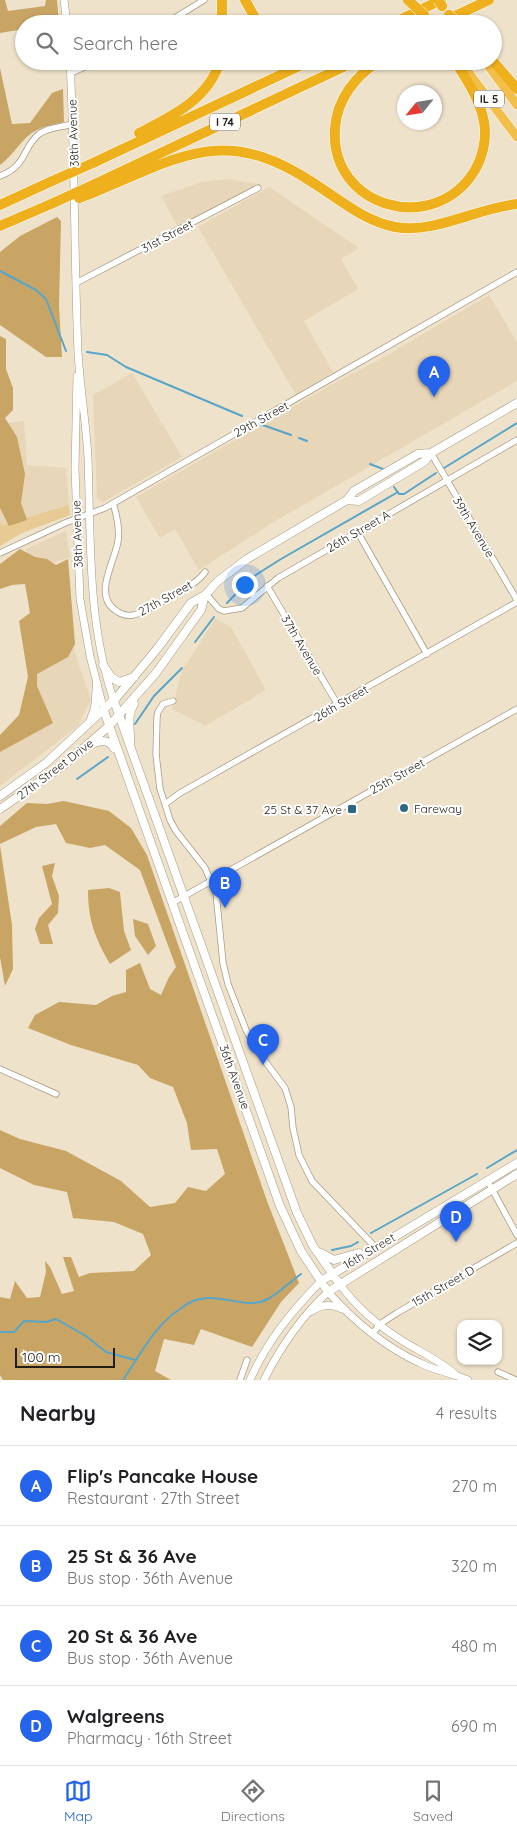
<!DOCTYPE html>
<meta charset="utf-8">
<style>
:root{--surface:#fff;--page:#f6f6f6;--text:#202124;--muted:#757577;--line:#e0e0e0;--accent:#2563eb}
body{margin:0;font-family:Quicksand,sans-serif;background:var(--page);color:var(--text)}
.controls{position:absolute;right:15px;bottom:15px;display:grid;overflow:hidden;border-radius:10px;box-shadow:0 1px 4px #0004}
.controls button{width:45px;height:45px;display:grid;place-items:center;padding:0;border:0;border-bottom:1px solid var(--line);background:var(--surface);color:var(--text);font:25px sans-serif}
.compass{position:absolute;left:397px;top:85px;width:45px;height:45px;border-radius:50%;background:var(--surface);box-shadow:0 1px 4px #0004;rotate:240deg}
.scale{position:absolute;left:15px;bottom:12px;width:100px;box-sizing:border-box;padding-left:5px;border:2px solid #221d15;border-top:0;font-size:14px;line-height:18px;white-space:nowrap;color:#221d15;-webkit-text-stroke:4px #fff;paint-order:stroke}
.you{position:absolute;left:244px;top:584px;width:18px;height:18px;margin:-12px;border:4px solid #fff;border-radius:50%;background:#1a73e8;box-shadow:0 0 0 8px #1a73e833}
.badge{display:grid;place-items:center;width:32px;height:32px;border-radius:50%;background:var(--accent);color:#fff;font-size:16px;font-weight:700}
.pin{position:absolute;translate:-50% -41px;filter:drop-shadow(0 1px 2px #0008)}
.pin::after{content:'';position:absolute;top:26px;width:18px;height:15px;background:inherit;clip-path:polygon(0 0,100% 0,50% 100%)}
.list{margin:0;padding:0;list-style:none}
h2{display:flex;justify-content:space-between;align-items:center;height:65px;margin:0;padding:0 20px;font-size:21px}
h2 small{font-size:16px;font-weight:400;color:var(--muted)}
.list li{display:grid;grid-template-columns:32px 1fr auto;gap:15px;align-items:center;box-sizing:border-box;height:80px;padding:0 20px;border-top:1px solid var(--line)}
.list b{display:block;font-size:19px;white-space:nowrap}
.list p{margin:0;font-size:16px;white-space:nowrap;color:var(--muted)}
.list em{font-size:16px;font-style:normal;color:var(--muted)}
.icon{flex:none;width:28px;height:28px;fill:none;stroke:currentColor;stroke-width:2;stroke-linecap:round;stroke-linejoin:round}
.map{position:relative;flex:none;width:517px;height:1380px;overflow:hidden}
.search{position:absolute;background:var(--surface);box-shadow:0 1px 4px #0004;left:15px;right:15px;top:15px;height:55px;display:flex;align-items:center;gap:12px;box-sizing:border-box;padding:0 18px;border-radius:28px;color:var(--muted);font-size:19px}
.sheet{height:385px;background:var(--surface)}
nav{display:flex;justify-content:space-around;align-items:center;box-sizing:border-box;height:70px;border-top:1px solid var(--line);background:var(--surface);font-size:14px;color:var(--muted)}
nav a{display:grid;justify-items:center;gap:2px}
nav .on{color:var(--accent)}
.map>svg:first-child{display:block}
.built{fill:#e7d6b8}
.green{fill:#e7ca94}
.forest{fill:#c8a564}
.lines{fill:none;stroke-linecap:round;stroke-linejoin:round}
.stream{stroke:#58a5ca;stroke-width:2}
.minor-casing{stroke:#a79b85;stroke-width:7}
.tertiary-casing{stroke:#a79b85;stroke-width:8}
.secondary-casing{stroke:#a79b85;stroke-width:9}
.trunk-casing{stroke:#fff;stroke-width:10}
.motorway-casing{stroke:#fff;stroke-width:11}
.minor{stroke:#fff;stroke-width:5.5}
.tertiary{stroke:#fff;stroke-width:7}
.secondary{stroke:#fff;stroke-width:8}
.trunk{stroke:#f2c04a;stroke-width:9}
.motorway{stroke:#eeb01c;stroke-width:10}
.trunk-bridge-casing{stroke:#fff;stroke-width:10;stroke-linecap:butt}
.motorway-bridge-casing{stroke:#fff;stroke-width:11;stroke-linecap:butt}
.trunk-bridge{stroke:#f2c04a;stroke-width:9}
.motorway-bridge{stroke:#eeb01c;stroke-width:10}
.poi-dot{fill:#2e6781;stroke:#fff;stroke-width:2}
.labels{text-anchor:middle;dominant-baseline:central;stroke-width:4;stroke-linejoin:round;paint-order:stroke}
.shield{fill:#fff;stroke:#64615b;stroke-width:1}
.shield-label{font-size:11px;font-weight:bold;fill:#221d15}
.street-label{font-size:12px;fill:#221d15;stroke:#fff}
.poi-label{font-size:12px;fill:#221d15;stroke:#fff;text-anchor:start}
</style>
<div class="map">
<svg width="517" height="1380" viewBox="0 0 517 1380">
<rect width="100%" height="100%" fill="#efe2ca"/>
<!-- built -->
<path class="built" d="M227 179 258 184 178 227 161 196 202 182Z
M269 187 359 248 341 259 358 289 304 321 333 372 296 395 198 227Z
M489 295 517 342V381L272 523 199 570 175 529 160 538 136 497 338 381 379 360Z
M132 373 182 457 103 502 97 499 93 395Z
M24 421 27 465 66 468 69 505 2 525 0 521V424Z
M66 531 70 557 33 570 26 549Z
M215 619 231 627 266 690 205 726 172 709 182 671Z
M71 641 91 700 78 726 0 786V749L49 719 26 665Z"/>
<!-- green -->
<path class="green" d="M69 505 70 515 22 533 0 546V521L2 525Z"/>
<!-- forest -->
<path class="forest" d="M0 0H5L8 11 45 6 46 0H57L59 24H24V29L0 33Z
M0 68 12 124 30 123 52 93 63 89 64 122C56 124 45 126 37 130 22 137 14 155 0 165Z
M57 217 61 221 59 306 62 357H46L0 325V252L20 236Z
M0 336 6 339V369L13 388V410L5 418 17 437 25 474 21 503 27 520 9 526 0 508Z
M20 549 35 557 47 559 56 565 68 559 75 644 68 657 37 674V686L53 723 0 752V735L19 715 28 677 19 621 30 613 25 584 12 585 0 589V564Z
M64 801 109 811 131 828 147 855 267 1201 299 1283 281 1302 252 1347 201 1329 194 1345 164 1339 155 1371 171 1380H3L0 1375V1297L10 1299 15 1281 27 1298 40 1297 46 1272 45 1261 50 1267 62 1294 74 1291 63 1257H71L79 1277 90 1273 134 1271 151 1255 143 1234 114 1222 73 1218 67 1192 34 1185 0 1168V1130L20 1139 66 1151 121 1181 150 1207 175 1203 188 1187 206 1191 225 1174 217 1149 191 1150 187 1123 173 1087 150 1078 138 1065 71 1045 28 1028 35 1015 59 1002 96 1005 112 996 126 992V970L140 963 150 989 161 995 169 977 176 967 140 870 105 845 90 848 66 843 56 824 36 827 0 844V826L27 803 47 804Z
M0 845 12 925 13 969 5 986 0 957Z
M55 863 52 876 59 896 58 913 48 925 53 944H40L35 929 39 918 52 904 42 866Z
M109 888 120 892 124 931 131 950 110 964C95 938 88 920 88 890Z
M133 919 148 924 156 946 148 955 135 936Z"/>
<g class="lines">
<!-- stream -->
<path class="stream" d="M0 271 36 290 46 299 66 351
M87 352 107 355 126 367 242 416
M260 424 291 435
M299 438 307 441
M370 464 383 469
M444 468 517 423
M394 487 399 494H404L436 473
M227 603 251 578 281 559 398 492
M195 642 214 617
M135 724 154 696 182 668
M77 779 108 757
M487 1168 517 1150
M371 1233 477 1174
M332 1250 351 1246 358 1242
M0 1332H14L24 1321 46 1322 56 1319 86 1336 106 1352 135 1360
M123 1380C141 1354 153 1327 180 1309 184 1306 188 1303 193 1301 220 1291 246 1311 268 1299 279 1293 290 1282 301 1274"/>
<defs>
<path id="minor" d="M165 24 204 0
M71 73 98 61
M0 176C27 166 22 148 39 134 48 127 62 127 73 124
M76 283 258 188
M431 453 517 600
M113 503C117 516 120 528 118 541 115 562 91 597 118 612 129 619 139 614 150 608 165 599 195 587 205 572
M357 531 427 654
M0 553 65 523 105 508 517 272
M267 586 338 705
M206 594 219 609 224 611 242 608 278 578 517 440
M173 701 163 704 158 712 157 717 156 754 160 789 165 804 170 820 176 831 205 868 216 893 223 963 228 984 246 1030 259 1053 285 1088 291 1107 293 1128 299 1155 312 1181 375 1247
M165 804 180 793 517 602
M172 903 517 709
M0 1069 56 1094
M487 1180 517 1235
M373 1333 380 1324 397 1313 517 1243
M498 1372 516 1380
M240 1380 247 1360"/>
<path id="tertiary" d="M64 0 67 24
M70 61C75 158 74 255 78 352 80 387 86 422 88 458 91 539 87 622 114 701
M77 376 75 469 80 599 90 656 104 711
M339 1283C356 1307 381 1328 406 1343 423 1353 440 1361 455 1374
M312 1311C323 1304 331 1304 342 1309
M250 1380C267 1341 292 1311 321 1281
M264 1380C281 1346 301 1317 328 1292 353 1320 385 1347 420 1363 436 1371 452 1373 468 1380"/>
<path id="secondary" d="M347 500 359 501 425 461 431 453
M103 665 111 677 119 682 134 677
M114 701 297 1213 313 1246 339 1283
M104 711 280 1206 301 1251 328 1292 517 1174
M90 722 95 708 97 685
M92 744C101 740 108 739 114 748
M130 744C131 729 126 717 134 704
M0 796 46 763 117 697 157 649 191 603 205 595 218 581 247 559 347 500 354 491 418 454 431 453 517 403
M0 809 64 765 109 726 156 673 201 610 205 595
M321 1253 334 1260 359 1253
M321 1281 517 1163"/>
<path id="trunk" d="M460 61 517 137
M485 61 517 105"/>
<path id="motorway" d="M222 0V24
M245 0 254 16 260 24
M391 24 441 0
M438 24 489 0
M379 61C355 76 337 100 335 128 329 208 435 237 475 170 483 156 487 138 484 122 480 99 467 81 455 61
M493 61 517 89
M139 133C171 117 209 99 220 61
M93 163 310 61
M95 184 356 61
M95 192C182 156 226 124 315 184 340 200 364 221 395 227 436 234 476 208 517 204
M0 205 52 181
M0 226 51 204"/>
</defs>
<!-- minor casing -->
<use href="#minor" class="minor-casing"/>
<!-- tertiary casing -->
<use href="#tertiary" class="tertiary-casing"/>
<!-- secondary casing -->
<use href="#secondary" class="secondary-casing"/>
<!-- trunk casing -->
<use href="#trunk" class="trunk-casing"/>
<!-- motorway casing -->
<use href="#motorway" class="motorway-casing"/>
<!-- minor -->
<use href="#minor" class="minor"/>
<!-- tertiary -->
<use href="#tertiary" class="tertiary"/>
<!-- secondary -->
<use href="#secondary" class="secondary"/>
<!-- trunk -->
<use href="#trunk" class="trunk"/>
<!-- motorway -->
<use href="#motorway" class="motorway"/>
<defs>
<path id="trunk-bridge" d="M420 10 431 24"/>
<path id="motorway-bridge" d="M408 0 424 15
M438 0 442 6
M449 15 459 24
M52 181 93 163
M79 198 95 192
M51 204 95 184"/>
</defs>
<!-- trunk-bridge casing -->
<use href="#trunk-bridge" class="trunk-bridge-casing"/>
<!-- motorway-bridge casing -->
<use href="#motorway-bridge" class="motorway-bridge-casing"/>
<!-- trunk-bridge -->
<use href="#trunk-bridge" class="trunk-bridge"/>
<!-- motorway-bridge -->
<use href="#motorway-bridge" class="motorway-bridge"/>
</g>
<!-- markers -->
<g class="poi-dot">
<circle cx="404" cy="808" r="5"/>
<rect x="347" y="804" width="10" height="10" rx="2.5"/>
</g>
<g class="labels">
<!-- shield labels -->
<g class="shield">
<rect x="474" y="90.5" width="30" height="17" rx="4"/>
<rect x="210" y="113.5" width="30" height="17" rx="4"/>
</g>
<g class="shield-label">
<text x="489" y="99">IL 5</text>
<text x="225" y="122">I 74</text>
</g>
<!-- street labels -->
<g class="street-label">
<text transform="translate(73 133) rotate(-92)">38th Avenue</text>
<text transform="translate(167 236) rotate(-28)">31st Street</text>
<text transform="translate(261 419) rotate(-29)">29th Street</text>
<text transform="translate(474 527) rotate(59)">39th Avenue</text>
<text transform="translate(358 531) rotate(-30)">26th Street A</text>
<text transform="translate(77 534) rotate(-92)">38th Avenue</text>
<text transform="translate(165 598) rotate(-29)">27th Street</text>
<text transform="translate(302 645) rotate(59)">37th Avenue</text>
<text transform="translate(341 703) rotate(-30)">26th Street</text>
<text transform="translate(55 769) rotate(-37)">27th Street Drive</text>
<text transform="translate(397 776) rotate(-29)">25th Street</text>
<text transform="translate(235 1077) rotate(70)">36th Avenue</text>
<text transform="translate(369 1251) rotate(-31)">16th Street</text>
<text transform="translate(443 1286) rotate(-30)">15th Street D</text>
</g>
<!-- poi labels -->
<g class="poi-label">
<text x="414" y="808">Fareway</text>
<text x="342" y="809" text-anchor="end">25 St &amp; 37 Ave</text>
</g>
</g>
</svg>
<div class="controls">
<button><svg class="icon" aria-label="layers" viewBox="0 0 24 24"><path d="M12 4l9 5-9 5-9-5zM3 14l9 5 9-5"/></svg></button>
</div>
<svg class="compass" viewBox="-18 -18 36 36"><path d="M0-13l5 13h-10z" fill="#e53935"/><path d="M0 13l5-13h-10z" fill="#757577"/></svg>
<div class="scale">100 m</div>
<div class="you"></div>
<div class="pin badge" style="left:434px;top:397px">A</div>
<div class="pin badge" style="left:225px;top:908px">B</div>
<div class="pin badge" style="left:263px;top:1065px">C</div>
<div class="pin badge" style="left:456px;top:1242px">D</div>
<div class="search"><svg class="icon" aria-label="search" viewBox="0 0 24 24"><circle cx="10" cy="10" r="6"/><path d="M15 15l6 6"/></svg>Search here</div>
</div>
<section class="sheet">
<h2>Nearby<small>4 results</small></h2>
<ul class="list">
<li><span class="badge">A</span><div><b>Flip's Pancake House</b><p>Restaurant · 27th Street</p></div><em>270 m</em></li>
<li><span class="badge">B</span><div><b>25 St &amp; 36 Ave</b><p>Bus stop · 36th Avenue</p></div><em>320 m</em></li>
<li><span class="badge">C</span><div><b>20 St &amp; 36 Ave</b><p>Bus stop · 36th Avenue</p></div><em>480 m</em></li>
<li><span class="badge">D</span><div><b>Walgreens</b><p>Pharmacy · 16th Street</p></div><em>690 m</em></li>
</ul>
</section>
<nav>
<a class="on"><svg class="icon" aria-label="map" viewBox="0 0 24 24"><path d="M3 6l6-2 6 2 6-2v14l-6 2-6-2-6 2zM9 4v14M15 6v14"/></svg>Map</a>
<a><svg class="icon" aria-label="directions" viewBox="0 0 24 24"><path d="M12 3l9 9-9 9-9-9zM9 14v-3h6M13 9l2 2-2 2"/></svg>Directions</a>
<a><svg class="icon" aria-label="saved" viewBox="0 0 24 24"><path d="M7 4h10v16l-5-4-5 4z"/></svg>Saved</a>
</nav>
